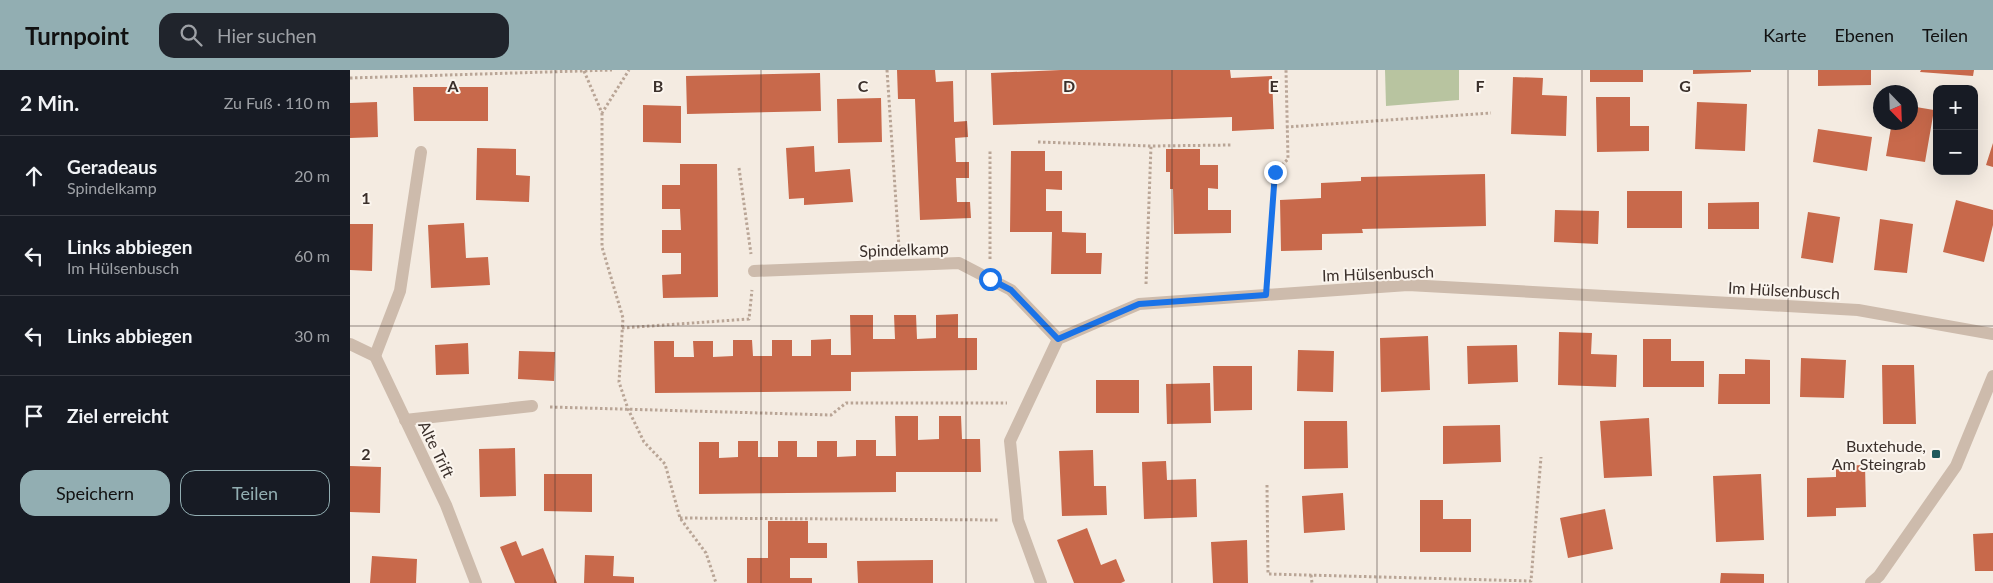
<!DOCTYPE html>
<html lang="de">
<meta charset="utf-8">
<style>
:root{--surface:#171b24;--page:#20242c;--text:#f1f3f6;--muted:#9ea1a6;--line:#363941;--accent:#92aeb2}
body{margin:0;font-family:Lato,sans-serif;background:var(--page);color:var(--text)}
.controls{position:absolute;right:15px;top:15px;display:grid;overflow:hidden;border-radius:10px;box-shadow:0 5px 20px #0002}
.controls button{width:45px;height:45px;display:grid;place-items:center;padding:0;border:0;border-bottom:1px solid var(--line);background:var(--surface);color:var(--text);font:25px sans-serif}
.compass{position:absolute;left:1523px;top:15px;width:45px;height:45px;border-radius:50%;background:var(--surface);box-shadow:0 5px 20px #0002;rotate:157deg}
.stop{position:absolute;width:15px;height:15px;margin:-11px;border:4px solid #1a73e8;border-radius:50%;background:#fff}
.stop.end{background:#1a73e8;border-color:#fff;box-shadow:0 1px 5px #0008}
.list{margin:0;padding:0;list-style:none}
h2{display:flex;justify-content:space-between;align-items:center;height:65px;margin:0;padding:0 20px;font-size:21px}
h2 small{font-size:16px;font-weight:400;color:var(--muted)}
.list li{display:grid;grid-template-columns:32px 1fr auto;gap:15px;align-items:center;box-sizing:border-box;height:80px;padding:0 20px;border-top:1px solid var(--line)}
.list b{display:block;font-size:19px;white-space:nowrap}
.list p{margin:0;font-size:16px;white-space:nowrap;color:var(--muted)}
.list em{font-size:16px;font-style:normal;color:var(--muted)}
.actions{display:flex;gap:10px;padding:15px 20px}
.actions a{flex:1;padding:11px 0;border:1px solid var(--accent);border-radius:15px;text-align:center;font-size:18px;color:var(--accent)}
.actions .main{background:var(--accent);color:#111}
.icon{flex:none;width:28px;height:28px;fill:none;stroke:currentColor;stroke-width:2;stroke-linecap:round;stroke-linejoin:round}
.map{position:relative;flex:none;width:1643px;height:513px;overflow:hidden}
header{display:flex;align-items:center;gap:30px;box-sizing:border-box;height:70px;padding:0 25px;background:var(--accent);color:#111}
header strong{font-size:24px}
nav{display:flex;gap:28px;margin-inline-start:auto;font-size:18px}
.search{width:350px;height:45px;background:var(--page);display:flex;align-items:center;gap:12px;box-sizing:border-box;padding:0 18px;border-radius:15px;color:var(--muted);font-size:19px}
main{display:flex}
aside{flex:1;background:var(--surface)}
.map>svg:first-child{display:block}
.pitch{fill:#b8c4a0}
.building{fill:#c8694b}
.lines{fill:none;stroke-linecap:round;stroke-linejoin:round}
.path{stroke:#b9a596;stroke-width:3;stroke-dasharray:2.5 2.5;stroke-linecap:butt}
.lane{stroke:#cdbbac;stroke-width:12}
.street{stroke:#cdbbac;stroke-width:12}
.route{stroke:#1a73e8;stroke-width:6}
.grid{fill:none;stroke:#3b302b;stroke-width:1;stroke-opacity:0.55}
.poi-dot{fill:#1f5a5e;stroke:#fbf5ee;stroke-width:2}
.labels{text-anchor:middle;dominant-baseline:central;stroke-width:4;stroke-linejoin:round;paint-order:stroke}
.street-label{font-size:16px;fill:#3b302b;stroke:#fbf5ee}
.poi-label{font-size:16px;fill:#3b302b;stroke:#fbf5ee;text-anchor:end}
.grid-label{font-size:16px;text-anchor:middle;font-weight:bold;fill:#3b302b;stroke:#fbf5ee;stroke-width:4;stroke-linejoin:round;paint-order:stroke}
</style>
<header>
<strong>Turnpoint</strong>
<div class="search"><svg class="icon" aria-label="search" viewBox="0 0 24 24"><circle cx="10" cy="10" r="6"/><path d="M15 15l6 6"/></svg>Hier suchen</div>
<nav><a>Karte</a><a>Ebenen</a><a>Teilen</a></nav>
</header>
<main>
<aside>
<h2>2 Min.<small>Zu Fuß · 110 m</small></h2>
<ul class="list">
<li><svg class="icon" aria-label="ahead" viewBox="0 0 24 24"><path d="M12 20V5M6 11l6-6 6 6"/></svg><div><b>Geradeaus</b><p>Spindelkamp</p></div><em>20 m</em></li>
<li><svg class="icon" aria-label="left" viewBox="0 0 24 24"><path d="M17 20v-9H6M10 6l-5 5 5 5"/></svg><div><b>Links abbiegen</b><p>Im Hülsenbusch</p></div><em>60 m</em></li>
<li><svg class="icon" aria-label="left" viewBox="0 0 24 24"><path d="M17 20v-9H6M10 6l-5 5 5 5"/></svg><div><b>Links abbiegen</b></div><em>30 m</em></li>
<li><svg class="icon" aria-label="arrive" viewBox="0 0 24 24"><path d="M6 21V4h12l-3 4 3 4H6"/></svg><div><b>Ziel erreicht</b></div></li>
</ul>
<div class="actions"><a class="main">Speichern</a><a>Teilen</a></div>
</aside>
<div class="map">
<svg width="1643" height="513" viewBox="0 0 1643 513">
<rect width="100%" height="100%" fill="#f4ebe1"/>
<!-- pitch -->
<path class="pitch" d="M1035 0H1109V30L1036 36Z"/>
<!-- building -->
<path class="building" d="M547 0H585L586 12 603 11 604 52 617 51 618 67 605 68 606 92H619V108H606L607 132H620L621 148 570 150 565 29H548Z
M711 0H880L881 8 922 6 924 59 882 61V47L643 55 641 3Z
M1240 0H1293V12H1240Z
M1343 0H1401V2L1343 4Z
M1468 0H1521V15L1468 16Z
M1571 0H1624L1623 6 1570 2Z
M470 3 471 41 337 44 336 6Z
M1163 7 1193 8 1192 25 1217 26 1216 66 1161 64Z
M63 17H138V51H64Z
M1246 27H1280V56H1299V81L1247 82Z
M531 28 532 72 488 73 487 29Z
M27 32 28 67 0 68V33Z
M1347 32 1397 34 1395 81 1345 79Z
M293 35 331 36V73L293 72Z
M1560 36 1584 40 1575 92 1536 86 1542 52H1560Z
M1468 59 1522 67 1517 101 1463 92Z
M1643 73V97L1636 95Z
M464 76 465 102 500 99 503 132 454 135V128L439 129 436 78Z
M127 78 166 79V105L180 106 179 132 126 130Z
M816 79H850V95H868V119L858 118V140H881V163L824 164 823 119H820V102H816Z
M661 81H695V101H712V120L696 119V141H712V162L736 163V183H752L751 204H701L702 162H660Z
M330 94H367L368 227 313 228 312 205 331 204V183H312V160H331L330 139H312V115H330Z
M1135 104 1136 156 1012 159 1013 163 972 164V180L931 181 930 130 971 128V113L1011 111V107Z
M1277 121H1332V158H1277Z
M1606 130 1643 140V155L1634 192 1593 182Z
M1409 132V159H1358V133Z
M1205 140 1249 141 1248 174 1204 172Z
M1458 142 1490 147 1483 193 1451 188Z
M1530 149 1563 154 1557 203 1524 200Z
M114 153 116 188 138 187 140 215 81 218 78 155Z
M0 154H23L22 201 0 200Z
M608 244V268H627V300L501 302V321L305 323 304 271H324V287H344L343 271H363V287L383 286V270H402L403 286H422V270H442V286H461V270L481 269V285H501L500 245H523V269H545L544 245H566L567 269 586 268V245Z
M1209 262 1242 263 1241 284 1267 285 1266 317 1208 315Z
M1078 266 1080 320 1031 322 1030 268Z
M1293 269H1321V291H1354V317H1293Z
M118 273 119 304 86 305 85 275Z
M1167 275 1168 312 1118 314 1117 276Z
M948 280 984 281 983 322 947 321Z
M169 281 205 282 204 311 168 309Z
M1451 288 1496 290 1494 328 1450 327Z
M1395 289 1420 290V334H1368L1369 304H1395Z
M1532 295H1564L1566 354H1533Z
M863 296H902V340L864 341Z
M746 310H789V343H746Z
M860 313 861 353 817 354 816 314Z
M545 346H568V370L589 369V346H611L612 369H630L631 402H546V422L349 424V372H369V388L388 387V371H408V387H428V371H447V387H467V371H487V387L506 386V370H526V386H546Z
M1299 348 1302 406 1254 408 1250 351Z
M954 351H997L998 398 954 399Z
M1150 355 1151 392 1093 394V356Z
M165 378 166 426 130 427 129 379Z
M743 380 744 416H756L757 445 712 446 709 381Z
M816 391 817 410 846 409 847 447 794 449 792 392Z
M1515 395 1516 437 1486 438V446L1457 447V408L1486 407V396Z
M0 396 31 397 30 443 0 442Z
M194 404H242V442L194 441Z
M1411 404 1414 470 1366 472 1363 406Z
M993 423 995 460 954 463 952 426Z
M1070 430H1093V449H1121V482H1070Z
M1255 439 1263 479 1218 488 1210 448Z
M418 451H458V473H477V488H440V508H462V513H397V488H418Z
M737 458 751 495 766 489 775 511 771 513H724L707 470Z
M1643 463V501H1625L1623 464Z
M897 470 898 513H863L861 472Z
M166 471 172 486 193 478 207 513H165L150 477Z
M235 485 264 486 263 506 284 507V513H234Z
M22 486 67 489 66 513H20Z
M583 490V513H508L507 491Z
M1371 503 1414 504V513H1370Z"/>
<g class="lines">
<!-- path -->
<path class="path" d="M537 0 549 177
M234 1 252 43 279 0
M0 8 262 0
M252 43V177L273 248 269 312 278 339 294 372 315 394 330 448 356 483 366 513
M936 57 1141 43
M688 72 801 76
M389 98 401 184
M640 189V80
M917 207 925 102 938 89 936 0
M796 214 801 76 881 75
M272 258 399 249 402 220
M200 337 481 345 496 333H657
M917 415 918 504 1181 511 1191 387
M330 448 649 450
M961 505 962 513"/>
<!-- lane -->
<path class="lane" d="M25 286 50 221 71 82
M55 350 182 336"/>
<!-- street -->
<path class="street" d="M404 201 609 193 661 220 708 269
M0 274 25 286 96 435 126 513
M691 513 668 450 660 371 708 269 789 234 1058 215 1508 240 1643 264
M1521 513 1529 506 1606 396 1643 306"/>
</g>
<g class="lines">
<!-- route -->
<path class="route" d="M640 209 661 220 708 269 789 234 916 225 925 102"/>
</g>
<!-- grid -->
<path class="grid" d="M205 0V513M411 0V513M616 0V513M822 0V513M1027 0V513M1232 0V513M1438 0V513M0 256H1643"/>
<!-- markers -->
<rect class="poi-dot" x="1581" y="379" width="10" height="10" rx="2.5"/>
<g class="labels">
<!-- street labels -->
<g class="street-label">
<text transform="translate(554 179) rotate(-2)">Spindelkamp</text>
<text transform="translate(1028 203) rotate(-2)">Im Hülsenbusch</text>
<text transform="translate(1434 220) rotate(3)">Im Hülsenbusch</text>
<text transform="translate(87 379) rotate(64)">Alte Trift</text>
</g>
<!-- poi labels -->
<g class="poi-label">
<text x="1576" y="375">Buxtehude,<tspan x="1576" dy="18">Am Steingrab</tspan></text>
</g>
</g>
<g class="grid-label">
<text x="103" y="22">A</text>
<text x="308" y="22">B</text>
<text x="513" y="22">C</text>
<text x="719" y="22">D</text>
<text x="924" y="22">E</text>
<text x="1130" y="22">F</text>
<text x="1335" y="22">G</text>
<text x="16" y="134">1</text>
<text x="16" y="390">2</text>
</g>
</svg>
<div class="controls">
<button>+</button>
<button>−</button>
</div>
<svg class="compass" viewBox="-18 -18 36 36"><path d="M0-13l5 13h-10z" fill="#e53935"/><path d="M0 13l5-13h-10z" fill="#9ea1a6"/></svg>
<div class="stop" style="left:640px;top:209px"></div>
<div class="stop end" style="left:925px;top:102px"></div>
</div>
</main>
